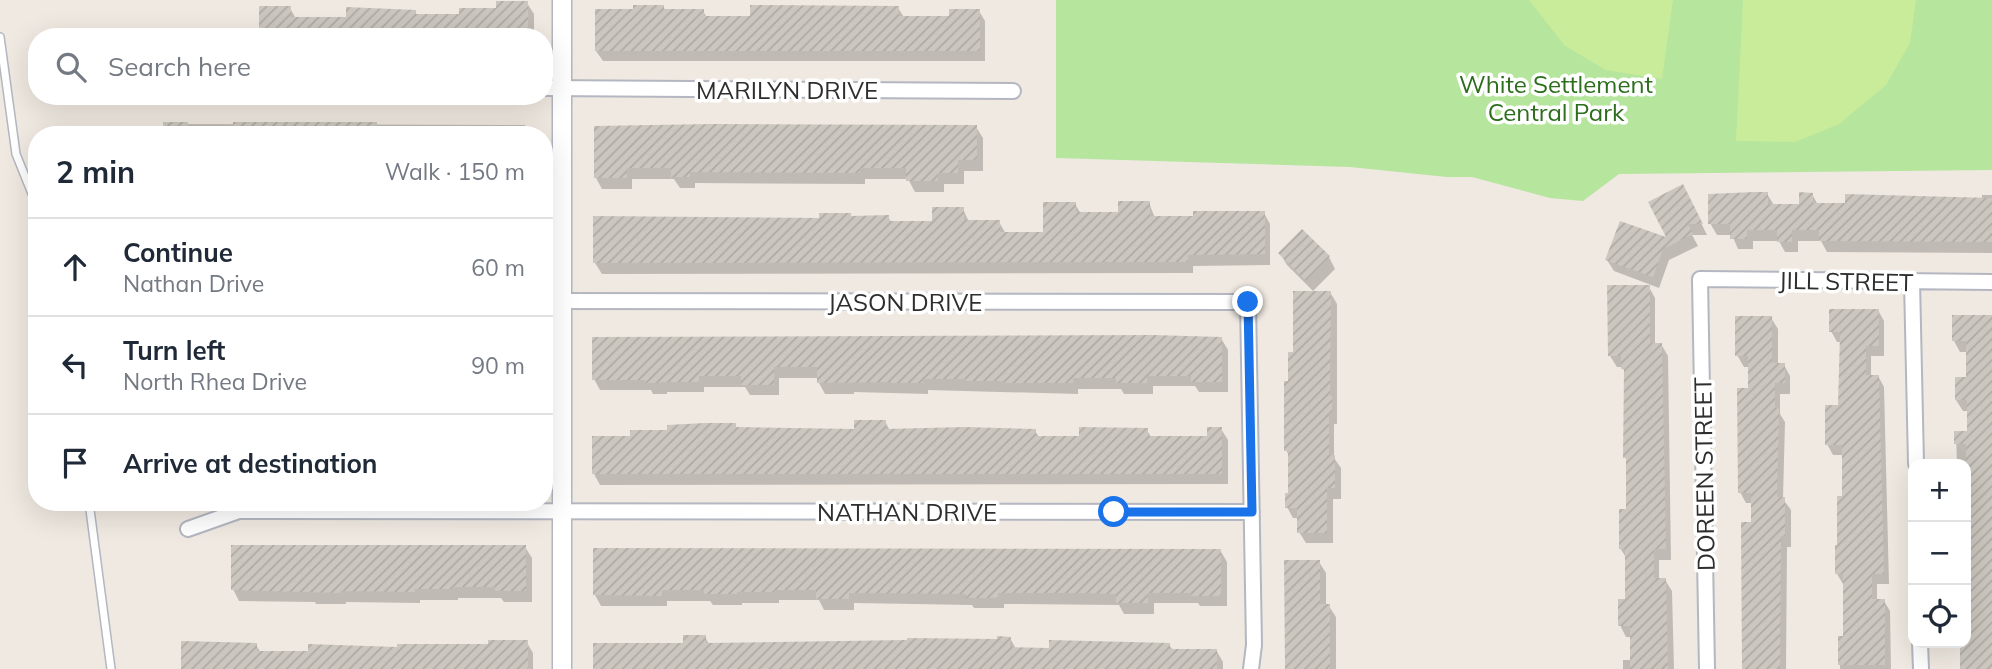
<!DOCTYPE html>
<meta charset="utf-8">
<style>
:root{--surface:#fff;--page:#f6f6f7;--text:#1f2937;--muted:#747a83;--line:#e0e1e3}
body{margin:0;font-family:Mulish,sans-serif;background:var(--page);color:var(--text)}
.controls{position:absolute;right:21px;bottom:21px;display:grid;overflow:hidden;border-radius:14px;box-shadow:0 7px 28px #0002}
.controls button{width:63px;height:63px;display:grid;place-items:center;padding:0;border:0;border-bottom:2px solid var(--line);background:var(--surface);color:var(--text);font:35px sans-serif}
.stop{position:absolute;width:21px;height:21px;margin:-16px;border:5px solid #1a73e8;border-radius:50%;background:#fff}
.stop.end{background:#1a73e8;border-color:#fff;box-shadow:0 2px 7px #0008}
.list{margin:0;padding:0;list-style:none}
h2{display:flex;justify-content:space-between;align-items:center;height:91px;margin:0;padding:0 28px;font-size:30px}
h2 small{font-size:23px;font-weight:400;color:var(--muted)}
.list li{display:grid;grid-template-columns:46px 1fr auto;gap:21px;align-items:center;box-sizing:border-box;height:98px;padding:0 28px;border-top:2px solid var(--line)}
.list b{display:block;font-size:26px;white-space:nowrap}
.list p{margin:0;font-size:23px;white-space:nowrap;color:var(--muted)}
.list em{font-size:23px;font-style:normal;color:var(--muted)}
.icon{flex:none;width:38px;height:38px;fill:none;stroke:currentColor;stroke-width:2;stroke-linecap:round;stroke-linejoin:round}
.map{position:relative;flex:none;width:1992px;height:669px;overflow:hidden}
.search{position:absolute;background:var(--surface);box-shadow:0 7px 28px #0002;left:28px;top:28px;width:525px;height:77px;display:flex;align-items:center;gap:18px;box-sizing:border-box;padding:0 24px;border-radius:28px;color:var(--muted);font-size:26px}
.panel{position:absolute;background:var(--surface);box-shadow:0 7px 28px #0002;left:28px;top:126px;width:525px;height:385px;border-radius:28px}
.map>svg:first-child{display:block}
.park{fill:#b6e59e}
.pitch{fill:#c9ec9a}
.shadow{fill:#0003}
.building{fill:url(#building-hatch)}
.lines{fill:none;stroke-linecap:round;stroke-linejoin:round}
.service-casing{stroke:#b4b7c1;stroke-width:10}
.minor-casing{stroke:#b4b7c1;stroke-width:18}
.tertiary-casing{stroke:#b4b7c1;stroke-width:21}
.service{stroke:#fff;stroke-width:7}
.minor{stroke:#fff;stroke-width:14}
.tertiary{stroke:#fff;stroke-width:18}
.route{stroke:#1a73e8;stroke-width:9}
.labels{text-anchor:middle;dominant-baseline:central;stroke-width:7;stroke-linejoin:round;paint-order:stroke}
.park-label{font-size:24px;fill:#2c6e1b;stroke:#fff}
.street-label{font-size:24px;fill:#2e2e2e;stroke:#fff}
</style>
<div class="map">
<svg width="1992" height="669" viewBox="0 0 1992 669">
<defs>
<pattern id="building-hatch" width="6" height="6" patternUnits="userSpaceOnUse" patternTransform="scale(1.75)"><rect width="6" height="6" fill="#cbc7bf"/><path d="M-1 1l2-2M0 6l6-6M5 7l2-2" fill="none" stroke="#afaba4"/></pattern>
</defs>
<rect width="100%" height="100%" fill="#efe9e1"/>
<!-- park -->
<path class="park" d="M1056 0H1992V170L1619 174 1583 201 1550 198 1472 177H1447L1350 167 1056 158Z"/>
<!-- pitch -->
<path class="pitch" d="M1529 0H1673L1662 79 1606 70 1565 46Z
M1743 0H1916L1910 43 1886 85 1839 124 1795 142 1736 141Z"/>
<!-- shadow -->
<path class="shadow" d="M527 3 534 14V37H261L290 8 296 19H348L415 12 417 16 461 15Z
M663 7 666 11H703L707 18H752L898 8 904 17H951L979 11 985 21V61H603L596 51 635 11Z
M164 124 525 125 530 135H152L164 133Z
M976 127 983 138V171H964V184H944V192H915L908 179H865V184L695 183V188H680L674 179H632V189H602L596 178V128Z
M1767 194 1774 205H1801L1812 194 1818 205 1982 200V195H1992V253L1827 252 1821 241H1798V252H1785L1779 241H1753V249H1738L1732 235H1717L1710 223Z
M1689 198 1707 235H1692L1698 246 1669 260 1659 288 1614 271 1607 260 1669 241Z
M1149 203 1155 218 1264 213 1270 224V265L1193 266V273L602 274 595 263 820 220 888 217 891 222H933L963 209 969 222H999L1006 234H1045L1075 204 1081 214H1120Z
M1302 231 1329 257 1335 269 1313 291 1287 265 1280 253Z
M1608 287H1649L1655 298V344H1661L1668 356 1671 560H1659V580H1665L1672 591 1674 669H1623V660H1632V637H1626L1620 625 1627 600V559L1620 548 1627 511 1626 374 1622 367H1617L1610 356Z
M1330 292 1337 304V424H1334V458L1341 468V499H1333V543H1306L1299 532V518H1293L1287 507 1290 495V457L1286 450 1290 383 1295 354Z
M1878 310 1884 321V356H1871V376H1878L1884 387 1889 584H1877V601H1884L1890 611 1891 669H1840V638H1845L1843 584 1837 574 1843 498V455H1833L1827 444 1840 407 1841 342H1837L1831 331Z
M1992 317V669H1963L1962 643H1966V464H1957L1956 433H1969V411H1963L1956 400 1967 378V352H1960L1954 341Z
M1771 318 1778 329V365H1784L1790 376V394H1780V414L1785 422 1783 499 1791 510V547H1787L1786 669H1743L1752 503H1746L1740 492 1750 390V367H1744L1737 355Z
M594 338H1221L1228 350V392H1199L1195 386H1153V394H1124L1121 389H1078V394L928 390V394L854 392V394H825L819 383V378H779V395H750L745 387H704V392H667V394H653L651 390H600L594 379Z
M885 421 890 431H1035L1039 437H1081L1147 430 1151 437H1209L1221 429 1228 440V484L600 485 594 474 632 438 737 429 856 431Z
M525 547 532 558V602H504L501 598H458V600H420V603L346 602V604H316L315 602 239 601 233 589Z
M1220 550 1227 562V606H1200L1198 603H1154V614H1124L1119 605 1004 604V608H974L972 605 854 603V610H824L819 600H779V603H742V605H713L710 601H667V606H601L595 595Z
M1319 562 1326 573V606H1329L1336 617V669H1287Z
M705 637 709 644 999 641 1010 638 1016 649 1169 645 1173 650H1216L1223 662V669H595L685 645Z
M526 641 533 653V669H182L256 645 261 653 490 646Z"/>
<!-- building -->
<path class="building" d="M496 1H528V37H259V6H291V17H346V7L416 10V14H459V8H496Z
M633 5H664V9H704V16H750V5L899 6V16H949V9H980V51H595V9H633Z
M163 122H188V135H163Z
M233 122H377V135H233Z
M711 124 977 125V160H958V173H938V181H906V168H860V173L690 172V177H671V168H627V178H594V126Z
M1683 184 1703 224H1688L1693 234 1663 249 1653 277 1605 260 1620 221 1666 237 1648 202Z
M1755 192H1768V204H1799V192L1813 193V203H1845V194L1992 198V242L1819 241V230H1792V242H1777V230H1747V239H1730V224H1708V194Z
M1118 201H1150V216H1193V211H1265V254L1188 255V262L593 263V216L819 218V213H851V216L889 215V221H932V207H964V220H1000V232H1043V202H1076V212H1118Z
M1302 229 1330 256 1306 281 1278 253Z
M1607 285H1650V343H1662L1666 549H1654V578H1666L1668 669H1630V626H1618V599H1625V549H1619V509H1626V458H1623L1624 369H1621V356H1608Z
M1293 291H1331L1330 396H1332V413H1329V455H1335V488H1327V533H1297V508H1285V493H1288V451H1284V381H1288V352H1293Z
M1829 309H1879V346H1866V375H1879L1884 574H1872V599H1885V665H1838V636H1843V574H1835V545H1837V496H1842V445H1825V405H1838L1840 332H1829Z
M1952 315H1992V669H1960V646H1966V444H1954V431H1967V400H1955V377H1966V341H1952Z
M1735 316H1772V363H1785V383H1775V408H1779L1777 497H1785V536H1781L1780 669H1742L1741 522H1751V493H1738L1737 388H1748V356H1735Z
M1153 335 1222 337V382H1191V376H1147V383H1116V378H1073V383H1004V381H966V379H923V383H891V382L817 383V367H774V385H741V376H699V382H661V383H645V380H592V337Z
M854 420H886V429L965 427 1036 429V436H1079V427L1148 428V436H1207V427H1222V474H592V436H630V430H667V425L705 423H736V427L854 429Z
M231 545H526V591H495V587H452V589H415V592L340 591V593L231 590Z
M593 548 1221 549V596H1191V593H1148V603H1116V594L1079 593H998V598H966V594L849 593V599H816V590H774V592H737V594H704V590H662V596L593 595Z
M1284 560H1320V604H1330V669H1285Z
M683 635H706V643L907 640V638L997 639V636L1011 637 1010 647 1049 648V640L1170 643V649H1217V669H593V643H683Z
M488 640H528V669H181V641L257 643V651H308V644L397 647V644H488Z"/>
<g class="lines">
<defs>
<path id="service" d="M0 37 16 154 37 206
M89 502 111 669"/>
<path id="minor" d="M544 88 1013 91
M1912 281 1916 464
M544 301 1248 302 1254 645 1251 669
M188 529 239 511 1252 512
M1920 643 1921 669
M1707 669 1700 279 1992 282"/>
<path id="tertiary" d="M562 0V669"/>
</defs>
<!-- service casing -->
<use href="#service" class="service-casing"/>
<!-- minor casing -->
<use href="#minor" class="minor-casing"/>
<!-- tertiary casing -->
<use href="#tertiary" class="tertiary-casing"/>
<!-- service -->
<use href="#service" class="service"/>
<!-- minor -->
<use href="#minor" class="minor"/>
<!-- tertiary -->
<use href="#tertiary" class="tertiary"/>
</g>
<g class="lines">
<!-- route -->
<path class="route" d="M1114 512H1252L1248 302"/>
</g>
<g class="labels">
<!-- park labels -->
<g class="park-label">
<text x="1556" y="84">White Settlement<tspan x="1556" dy="28">Central Park</tspan></text>
</g>
<!-- street labels -->
<g class="street-label">
<text x="787" y="90">MARILYN DRIVE</text>
<text transform="translate(1846 281) rotate(1)">JILL STREET</text>
<text x="905" y="302">JASON DRIVE</text>
<text transform="translate(1704 474) rotate(-91)">DOREEN STREET</text>
<text x="907" y="512">NATHAN DRIVE</text>
</g>
</g>
</svg>
<div class="controls">
<button>+</button>
<button>−</button>
<button><svg class="icon" aria-label="locate" viewBox="0 0 24 24"><circle cx="12" cy="12" r="6"/><path d="M12 2v4M12 18v4M2 12h4M18 12h4"/></svg></button>
</div>
<div class="stop" style="left:1114px;top:512px"></div>
<div class="stop end" style="left:1248px;top:302px"></div>
<div class="search"><svg class="icon" aria-label="search" viewBox="0 0 24 24"><circle cx="10" cy="10" r="6"/><path d="M15 15l6 6"/></svg>Search here</div>
<section class="panel">
<h2>2 min<small>Walk · 150 m</small></h2>
<ul class="list">
<li><svg class="icon" aria-label="ahead" viewBox="0 0 24 24"><path d="M12 20V5M6 11l6-6 6 6"/></svg><div><b>Continue</b><p>Nathan Drive</p></div><em>60 m</em></li>
<li><svg class="icon" aria-label="left" viewBox="0 0 24 24"><path d="M17 20v-9H6M10 6l-5 5 5 5"/></svg><div><b>Turn left</b><p>North Rhea Drive</p></div><em>90 m</em></li>
<li><svg class="icon" aria-label="arrive" viewBox="0 0 24 24"><path d="M6 21V4h12l-3 4 3 4H6"/></svg><div><b>Arrive at destination</b></div></li>
</ul>
</section>
</div>
